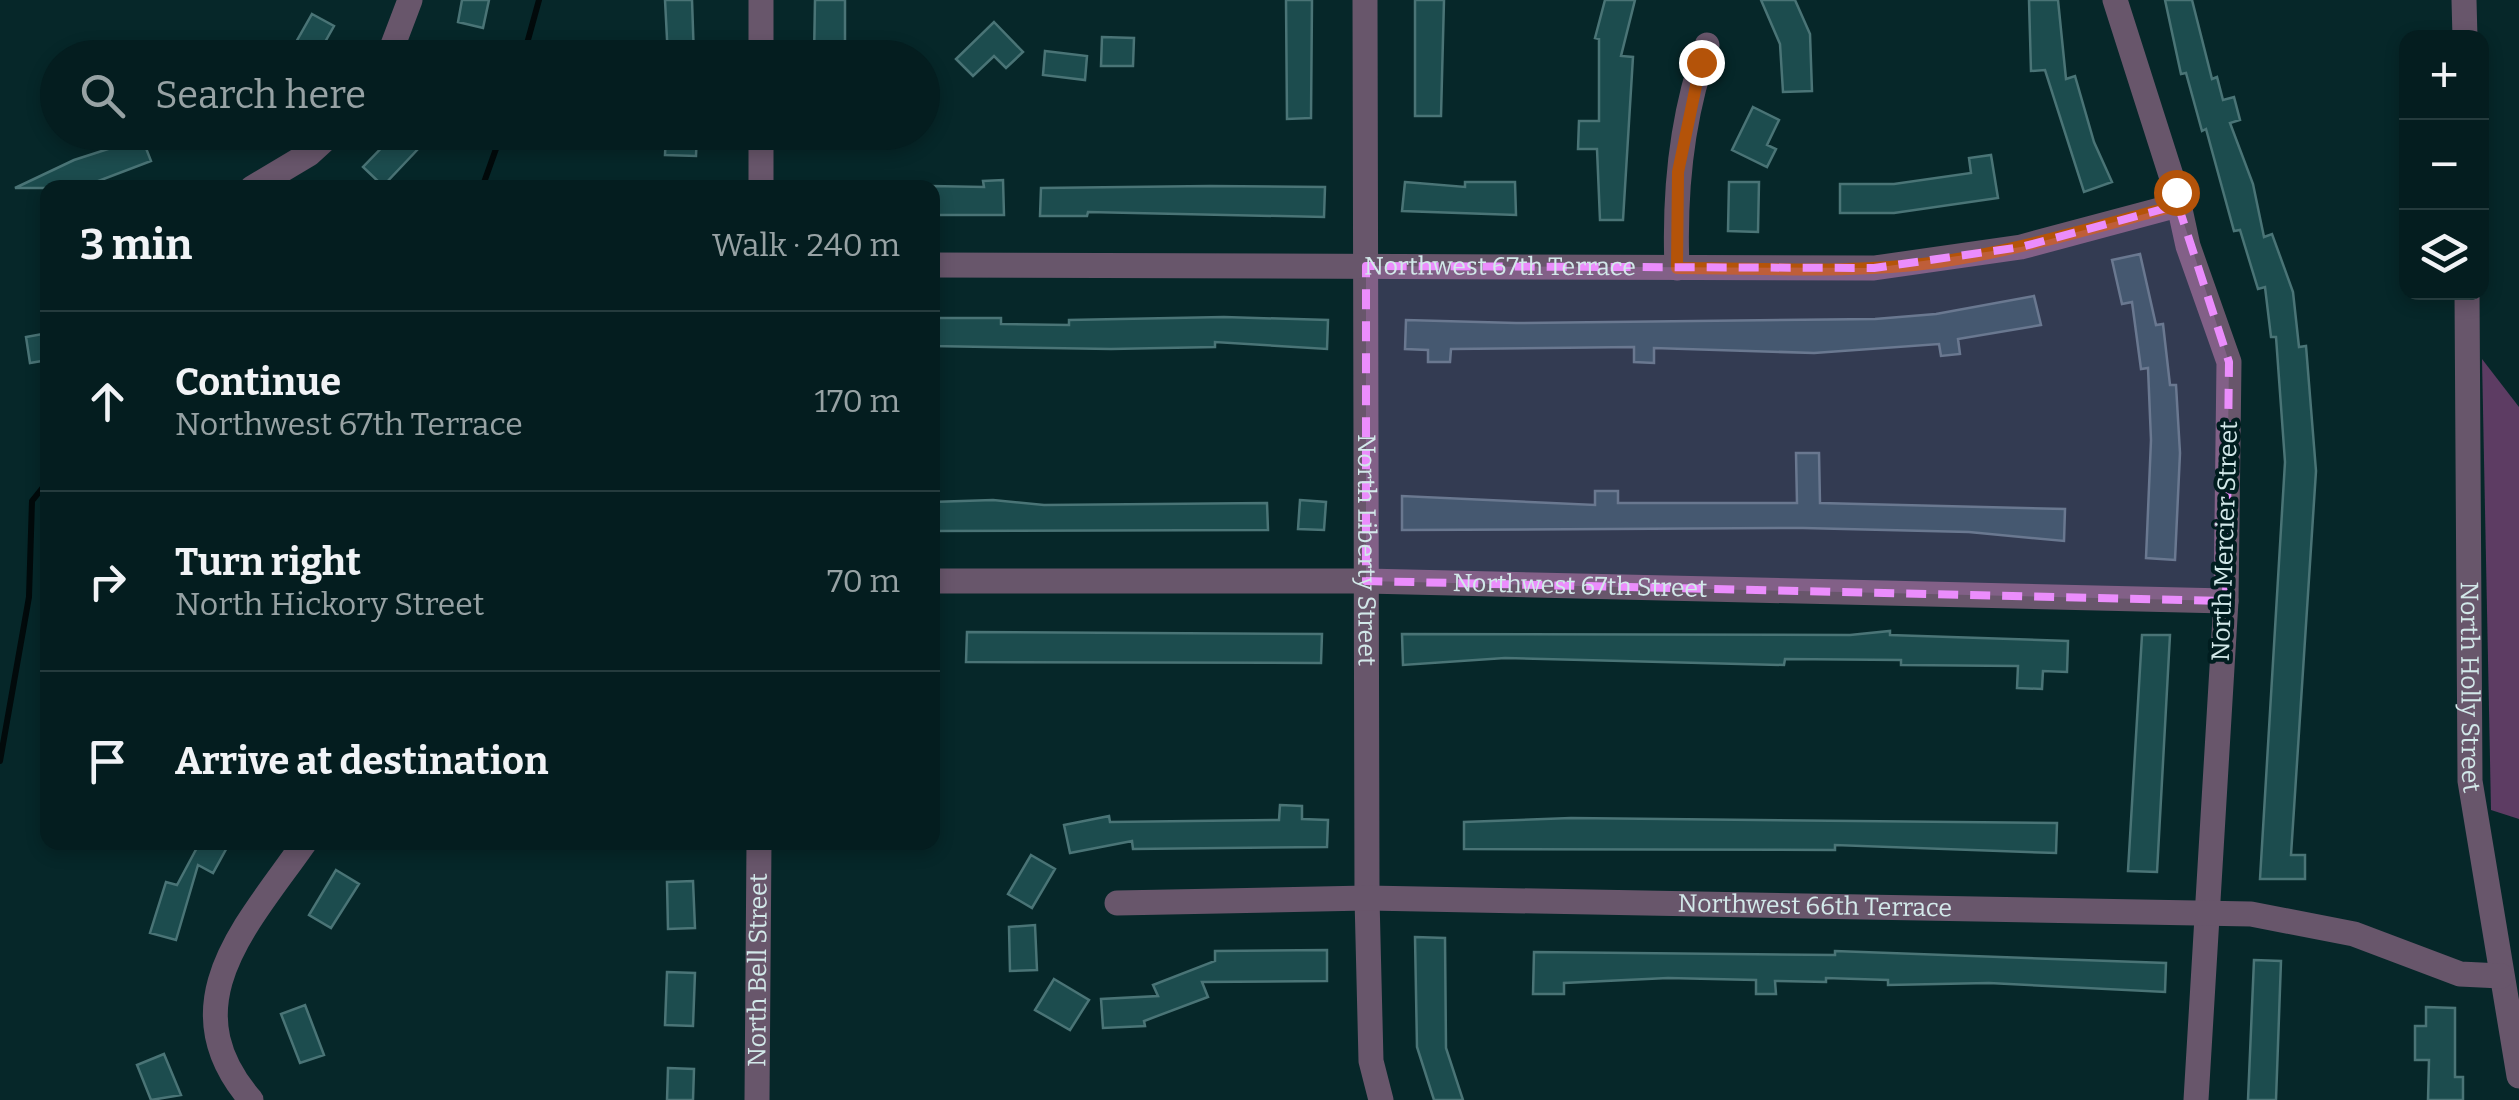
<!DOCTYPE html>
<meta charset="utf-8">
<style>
:root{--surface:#041d1f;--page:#0d2628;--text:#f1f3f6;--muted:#97a2a4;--line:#253b3d}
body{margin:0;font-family:Bitter,serif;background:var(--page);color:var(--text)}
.controls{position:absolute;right:30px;top:30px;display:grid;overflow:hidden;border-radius:20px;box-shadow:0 5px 15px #0003}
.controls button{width:90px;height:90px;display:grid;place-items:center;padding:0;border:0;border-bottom:2px solid var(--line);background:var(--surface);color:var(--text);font:50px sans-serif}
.stop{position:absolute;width:30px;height:30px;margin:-22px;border:8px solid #b45309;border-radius:50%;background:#fff}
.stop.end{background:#b45309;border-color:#fff;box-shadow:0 2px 10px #0008}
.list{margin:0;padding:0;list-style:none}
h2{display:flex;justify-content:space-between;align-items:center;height:130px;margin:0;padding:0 40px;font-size:42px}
h2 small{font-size:32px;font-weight:400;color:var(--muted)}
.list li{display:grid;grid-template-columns:65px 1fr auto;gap:30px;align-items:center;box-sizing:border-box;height:180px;padding:0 40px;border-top:2px solid var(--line)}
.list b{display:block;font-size:38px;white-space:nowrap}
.list p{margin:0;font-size:32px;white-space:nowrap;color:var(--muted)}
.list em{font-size:32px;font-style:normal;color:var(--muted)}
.icon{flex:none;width:55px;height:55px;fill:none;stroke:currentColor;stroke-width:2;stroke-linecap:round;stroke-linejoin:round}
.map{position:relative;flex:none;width:2519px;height:1100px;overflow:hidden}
.search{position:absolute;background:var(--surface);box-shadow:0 5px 15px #0003;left:40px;top:40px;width:900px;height:110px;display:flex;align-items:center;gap:25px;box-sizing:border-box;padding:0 35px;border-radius:55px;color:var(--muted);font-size:38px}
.panel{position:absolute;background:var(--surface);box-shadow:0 5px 15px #0003;left:40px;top:180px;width:900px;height:670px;border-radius:20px}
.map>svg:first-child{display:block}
.green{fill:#5d3c63}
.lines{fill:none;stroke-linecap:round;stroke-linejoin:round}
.stream{stroke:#020a0b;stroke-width:6}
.building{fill:#1c4c4e;stroke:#4a7476;stroke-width:2.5}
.minor{stroke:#68566b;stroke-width:25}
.route{stroke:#b45309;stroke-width:12}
.marked{fill:#eb8dfc;fill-opacity:0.2;stroke:#eb8dfc;stroke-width:8;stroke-dasharray:20 12;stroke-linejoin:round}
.labels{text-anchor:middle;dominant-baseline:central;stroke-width:8;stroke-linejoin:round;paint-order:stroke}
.street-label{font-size:25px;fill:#d2e8e9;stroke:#001d1f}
</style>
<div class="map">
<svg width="2519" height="1100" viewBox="0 0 2519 1100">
<rect width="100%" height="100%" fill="#062729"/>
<!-- green -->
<path class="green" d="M2482 359 2519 407V819L2491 810Z"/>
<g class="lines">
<!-- stream -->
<path class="stream" d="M523 58 539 0
M482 188 502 132
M0 761 29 597 32 501 48 481"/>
</g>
<!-- building -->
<path class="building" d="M462 0H489L483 28 458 22Z
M665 0H692L694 58H668Z
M815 0H845V58H814Z
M1286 0H1312L1311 118 1287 119Z
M1415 0H1444L1441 116H1415Z
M1605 0H1635L1621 56 1633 57 1623 220H1600L1597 149H1578L1579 121H1599V39L1595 38Z
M1761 0H1795L1810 34 1812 91 1783 92 1780 44Z
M2029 0H2058L2066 79 2075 76 2094 142 2112 182 2084 192 2045 70 2031 71Z
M2165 0H2192L2212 79 2217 77 2223 100 2234 97 2240 120 2230 123 2253 184 2264 237 2272 234 2293 292 2299 347 2306 346 2316 471 2291 855H2305V879H2260L2285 462 2276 337H2271L2265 287 2258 289 2240 230 2234 231 2206 129 2202 131 2186 73 2181 74Z
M312 14 334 26 316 58H287Z
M994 22 1023 52 1006 68 994 56 973 76 956 59Z
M1102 37 1134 38 1133 66H1101Z
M1045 51 1087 56 1085 80 1043 75Z
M1753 107 1779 120 1767 145 1776 149 1767 167 1732 150Z
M397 132 419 148 383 186 363 167Z
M666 132H697L696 156 665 155Z
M142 138 151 161 80 188H15L74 160Z
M1991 155 1998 198 1894 213H1840V184H1894L1971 173 1969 158Z
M1003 180 1004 215H932V186L984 187 983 181Z
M1405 182 1465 187V182H1515L1516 215 1402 211Z
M1729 182H1759L1758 232 1728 231Z
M1210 186 1325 187 1324 217 1088 212 1087 216H1040L1041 188Z
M2140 254 2156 325 2163 324 2170 385H2176L2180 453 2175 560 2146 558 2151 440 2148 368 2141 369 2132 302 2122 304 2112 260Z
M2034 296 2041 325 1958 339 1960 354 1941 356 1939 344 1814 353 1654 348V363L1634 362V347L1451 349 1450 362H1428V350L1405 349 1406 320 1516 323 1875 319 1936 314Z
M1224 317 1328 320 1327 349 1215 342V347L1111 349 932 346V318H1001V324L1069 325V320Z
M48 333V360L30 363 26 337Z
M1796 453H1819L1820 503 2065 509 2064 541 1969 532 1803 528 1402 530V496L1595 505V491H1618V503H1797Z
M993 500 1044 505 1267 503 1268 530 932 531V502Z
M1300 500 1326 502 1324 530 1298 529Z
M1890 631V635L2068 641 2067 672 2043 671 2042 689 2017 688 2018 666 1901 665V660L1785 659 1784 665 1505 658 1403 665 1402 634 1850 635Z
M967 632 1322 634 1321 663 966 662Z
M2142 635H2170L2157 872 2128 871Z
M1280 805 1302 806V819L1328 820 1327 847 1133 849 1132 841 1070 853 1064 825 1109 816 1110 822 1279 820Z
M1571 818 2057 823 2056 853 1835 845V850L1464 849V822Z
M200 842H230L213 873 198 865 176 940 150 933 166 882 177 885Z
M1031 855 1055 869 1032 908 1008 894Z
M336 870 359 884 331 928 309 915Z
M693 881 695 928 668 929 667 882Z
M1035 925 1037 970 1010 971 1009 927Z
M1415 937 1445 938 1446 1048 1463 1100H1434L1417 1047Z
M1327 950V981L1202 982 1208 997 1144 1021 1145 1026 1103 1028 1101 999 1158 996 1153 985 1215 961V951Z
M1835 951 2166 963 2165 992 1989 983 1888 985V980L1826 978V982L1775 981 1776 994H1756V980L1668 978 1564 983V994H1533L1534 952 1835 955Z
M2254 960 2281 961 2276 1100H2248Z
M667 972 695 973 693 1026 665 1025Z
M1054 979 1089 1000 1070 1030 1035 1010Z
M305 1005 324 1055 300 1063 281 1014Z
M2426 1007 2455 1008V1077H2463V1100H2428L2429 1060H2415V1026H2426Z
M164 1054 181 1095 151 1100 137 1065Z
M668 1068 694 1069 693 1100H667Z"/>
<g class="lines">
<!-- minor -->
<g class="minor">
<path d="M761 0V58"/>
<path id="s1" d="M1365 0 1367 898 1371 1061 1381 1100"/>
<path d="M2115 0 2176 191 2188 246 2229 362 2226 601 2196 1100"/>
<path d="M2464 0 2465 38"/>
<path d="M388 58 410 0"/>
<path d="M761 132V188"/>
<path d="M252 188 309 154 333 132"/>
<path id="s2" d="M932 265 1874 268 2021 247 2178 205"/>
<path d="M1677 268C1674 192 1681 117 1707 45"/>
<path id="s3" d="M2467 292 2470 781 2519 1076"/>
<path id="s4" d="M932 581H1366L2226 601"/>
<path id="s5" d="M1117 903 1367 898 2251 914 2354 934 2460 974 2501 976"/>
<path d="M251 1100C168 1004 248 924 305 842"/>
<path id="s6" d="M757 1100 759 842"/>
</g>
</g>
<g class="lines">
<!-- route -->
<path class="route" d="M1701 62 1678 172 1677 268C1764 268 1852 274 1939 262 2020 250 2099 226 2178 205L2176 192"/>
</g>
<!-- marked area -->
<path class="marked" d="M2178 205 2229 362 2226 601 1366 581V266L1874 268 2021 247Z"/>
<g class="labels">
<!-- street labels -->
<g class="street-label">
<text stroke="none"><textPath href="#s2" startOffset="568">Northwest 67th Terrace</textPath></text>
<text transform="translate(2225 541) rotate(-88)">North Mercier Street</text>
<text stroke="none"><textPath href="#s1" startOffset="550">North Liberty Street</textPath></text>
<text stroke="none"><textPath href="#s4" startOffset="648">Northwest 67th Street</textPath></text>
<text stroke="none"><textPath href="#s3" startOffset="395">North Holly Street</textPath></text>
<text stroke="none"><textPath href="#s5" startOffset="698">Northwest 66th Terrace</textPath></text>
<text stroke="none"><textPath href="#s6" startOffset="130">North Bell Street</textPath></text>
</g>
</g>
</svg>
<div class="controls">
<button>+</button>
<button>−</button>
<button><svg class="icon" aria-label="layers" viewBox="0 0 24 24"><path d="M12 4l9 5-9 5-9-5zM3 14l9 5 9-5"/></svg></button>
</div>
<div class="stop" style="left:2176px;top:192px"></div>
<div class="stop end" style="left:1701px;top:62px"></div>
<div class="search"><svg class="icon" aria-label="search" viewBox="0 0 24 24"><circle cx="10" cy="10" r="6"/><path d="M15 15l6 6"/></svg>Search here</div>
<section class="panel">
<h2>3 min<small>Walk · 240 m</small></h2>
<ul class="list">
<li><svg class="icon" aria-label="ahead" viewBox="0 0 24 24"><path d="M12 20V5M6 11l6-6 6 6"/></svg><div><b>Continue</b><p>Northwest 67th Terrace</p></div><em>170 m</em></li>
<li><svg class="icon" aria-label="right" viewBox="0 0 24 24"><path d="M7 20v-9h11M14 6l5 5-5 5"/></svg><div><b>Turn right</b><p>North Hickory Street</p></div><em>70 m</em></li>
<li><svg class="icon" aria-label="arrive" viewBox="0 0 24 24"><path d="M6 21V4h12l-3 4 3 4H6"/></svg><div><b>Arrive at destination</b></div></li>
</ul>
</section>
</div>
